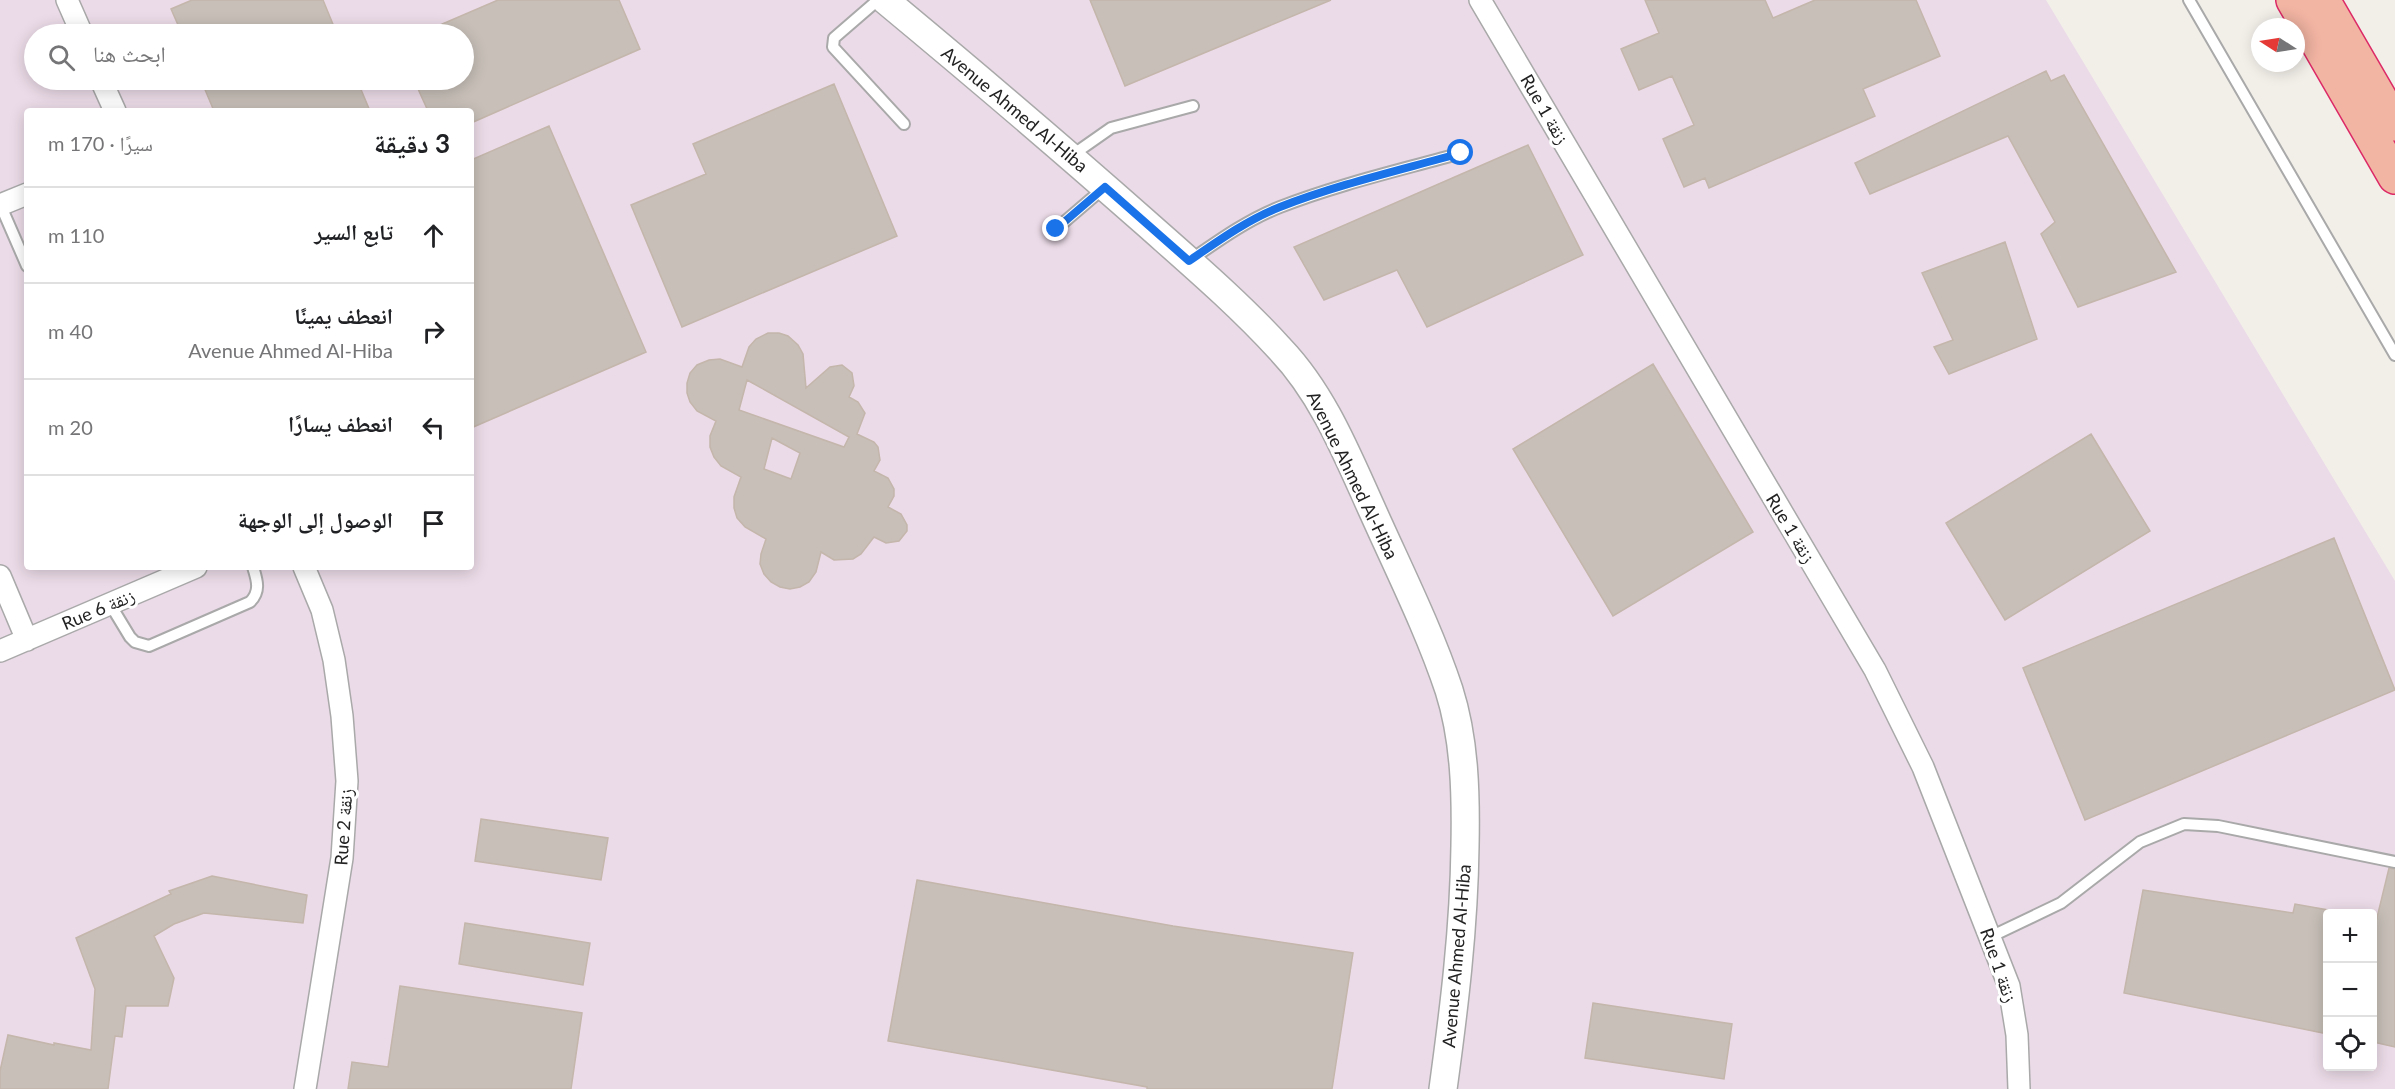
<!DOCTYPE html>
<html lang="ar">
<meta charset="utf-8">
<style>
:root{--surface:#fff;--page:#f6f6f6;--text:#202124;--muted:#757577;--line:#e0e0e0}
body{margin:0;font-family:Lato,"Noto Naskh Arabic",sans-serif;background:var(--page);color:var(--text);direction:rtl}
.controls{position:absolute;right:18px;bottom:18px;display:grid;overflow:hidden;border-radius:6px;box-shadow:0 3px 15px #0003}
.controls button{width:54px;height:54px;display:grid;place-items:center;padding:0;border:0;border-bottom:2px solid var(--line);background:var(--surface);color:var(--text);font:30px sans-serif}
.compass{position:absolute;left:2251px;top:18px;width:54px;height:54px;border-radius:50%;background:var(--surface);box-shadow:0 3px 15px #0003;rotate:282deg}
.stop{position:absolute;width:18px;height:18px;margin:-14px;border:4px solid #1a73e8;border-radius:50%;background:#fff}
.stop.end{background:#1a73e8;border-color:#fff;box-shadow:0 2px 6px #0008}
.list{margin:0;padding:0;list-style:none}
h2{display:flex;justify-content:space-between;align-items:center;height:78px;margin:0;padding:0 24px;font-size:26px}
h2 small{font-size:20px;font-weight:400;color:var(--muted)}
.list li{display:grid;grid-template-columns:39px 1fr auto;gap:18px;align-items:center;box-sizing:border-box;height:96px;padding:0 24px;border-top:2px solid var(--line)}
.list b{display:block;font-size:22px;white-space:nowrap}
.list p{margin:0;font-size:20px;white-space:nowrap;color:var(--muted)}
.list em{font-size:20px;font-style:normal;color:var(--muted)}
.icon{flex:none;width:33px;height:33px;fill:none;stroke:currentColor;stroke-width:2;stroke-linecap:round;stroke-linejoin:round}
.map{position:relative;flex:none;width:2395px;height:1089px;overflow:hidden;direction:ltr}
.search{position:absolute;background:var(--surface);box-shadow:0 3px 15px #0003;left:24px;top:24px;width:450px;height:66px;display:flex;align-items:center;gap:15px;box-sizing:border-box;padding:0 21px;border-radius:33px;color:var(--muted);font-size:22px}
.panel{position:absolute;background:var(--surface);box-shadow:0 3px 15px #0003;left:24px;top:108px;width:450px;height:462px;border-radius:6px;direction:rtl}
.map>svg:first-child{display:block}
.industrial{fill:#ebdbe8;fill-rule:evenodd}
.building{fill:#c7bfb8;stroke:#c4b6ab;stroke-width:1.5;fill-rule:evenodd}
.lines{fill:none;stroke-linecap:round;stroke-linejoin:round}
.service-casing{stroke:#a9a9a9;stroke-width:14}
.minor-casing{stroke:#a9a9a9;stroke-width:24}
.tertiary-casing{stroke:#a9a9a9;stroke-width:30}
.trunk-casing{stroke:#dc2a67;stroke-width:36}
.service{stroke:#fff;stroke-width:10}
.minor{stroke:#fff;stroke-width:21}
.tertiary{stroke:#fff;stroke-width:27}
.trunk{stroke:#f2b4a3;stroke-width:33}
.route{stroke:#1a73e8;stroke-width:8}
.labels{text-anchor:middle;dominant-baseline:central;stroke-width:6;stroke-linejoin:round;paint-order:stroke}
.street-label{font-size:18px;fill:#222;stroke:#fff}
</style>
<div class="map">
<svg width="2395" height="1089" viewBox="0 0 2395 1089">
<rect width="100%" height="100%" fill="#f2efe9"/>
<!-- industrial -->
<path class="industrial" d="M0 0H2046L2395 581V1089H0ZM34 34H464V80H34ZM27 111H471V567H27ZM2328 914H2372V1066H2328Z"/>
<!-- building -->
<path class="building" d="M192 0H323L337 34H182L171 9Z
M498 0H619L640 49 471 123V111H428L414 80H464V34H419Z
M1090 0H1331L1125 86Z
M1645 0H1765L1773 18 1815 0H1916L1940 56 1863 89 1875 116 1709 188 1705 178 1684 187 1663 139 1694 125 1672 76 1639 90 1621 49 1659 33Z
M2046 71 2051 81 2064 75 2176 272 2078 307 2041 234 2055 222 2008 136 1870 194 1855 163Z
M201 80H357L370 111H214Z
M834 84 897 236 682 327 631 205 706 174 693 144Z
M549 126 646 352 471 428V160Z
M1528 145 1583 255 1427 327 1397 270 1324 300 1294 247Z
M2005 242 2037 339 1949 374 1934 347 1953 340 1922 273Z
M768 333H779L788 336 798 345 803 354 806 388 830 367 842 365 852 373 854 386 849 397 858 402 865 413 857 434 874 442 878 447 880 460 874 471 888 478 894 489V496L888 507 901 514 907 525V531L899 541 886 543 874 537 861 554 853 559 834 560 821 552 816 572 809 582 800 587 790 589 780 587 771 582 764 574 760 564 761 554 766 539 745 527 737 518 734 508V497L741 477 721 466 714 457 710 447V436L716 421 697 411 690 402 687 393V383L690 373 697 365 709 360 720 359 742 367 749 347 756 339ZM747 380 849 437 844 447 739 410ZM772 438 800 453 791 479 764 469Z
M1653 364 1753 532 1613 616 1513 449Z
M2091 434 2150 531 2005 620 1946 523Z
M2334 538 2395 690 2085 820 2023 668Z
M481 819 608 838 601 880 475 861Z
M2389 868 2395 869V1047L2373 1042V934Z
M212 876 307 895 303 923 204 913 174 924 154 936 174 978 168 1006H126L122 1037 115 1036 108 1089H0V1071L8 1035 54 1045V1043L91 1050 95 989 76 938 171 894 169 891Z
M917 880 1173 926 1353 953 1332 1089H1147V1087L888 1041Z
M2143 890 2293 913 2295 904 2328 910V1034L2124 993Z
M465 923 590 943 583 985 459 964Z
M400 986 582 1013 571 1089H348L352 1062 388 1067Z
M1593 1003 1732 1024 1724 1079 1585 1058Z"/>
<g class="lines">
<defs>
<path id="service" d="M878 0 834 38 833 47 904 124
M2189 0 2395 355
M1071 156 1111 128 1193 106
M0 204 27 266
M1056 229 1105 187
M1189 261C1218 241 1247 220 1280 207 1339 184 1401 170 1461 153
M110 604 130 637 135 642 149 646 250 602C261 591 257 580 253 567
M1990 937 2061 903 2140 842 2184 824 2218 826 2395 862"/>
<path id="minor" d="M67 0 82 34
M1480 0 1875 670 1923 767 2009 986 2017 1035 2019 1089
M101 80 115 111
M0 205 27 194
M304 567 322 610 334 660 342 716 347 781 342 858 305 1089
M0 576 27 640
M0 651 196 567"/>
<path id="tertiary" d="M885 0C973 73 1060 147 1146 223 1191 263 1239 304 1280 349 1324 395 1348 457 1374 514 1400 572 1429 630 1449 690 1465 740 1466 795 1465 846 1464 928 1454 1009 1443 1089"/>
<path id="trunk" d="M2293 0 2395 177
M2323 0 2395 124"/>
</defs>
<!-- service casing -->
<use href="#service" class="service-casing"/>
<!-- minor casing -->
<use href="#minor" class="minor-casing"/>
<!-- tertiary casing -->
<use href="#tertiary" class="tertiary-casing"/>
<!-- trunk casing -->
<use href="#trunk" class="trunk-casing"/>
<!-- service -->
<use href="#service" class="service"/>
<!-- minor -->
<use href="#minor" class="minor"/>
<!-- tertiary -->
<use href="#tertiary" class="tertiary"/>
<!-- trunk -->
<use href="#trunk" class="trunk"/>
</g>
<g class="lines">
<!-- route -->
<path class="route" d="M1056 229 1105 187 1189 261C1218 241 1247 220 1280 207 1339 184 1401 170 1461 153"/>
</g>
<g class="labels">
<!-- street labels -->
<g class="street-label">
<text transform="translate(1015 109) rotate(40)">Avenue Ahmed Al-Hiba</text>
<text transform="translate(1545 109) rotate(60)">Rue 1 زنقة</text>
<text transform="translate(1353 475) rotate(64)">Avenue Ahmed Al-Hiba</text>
<text transform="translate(1791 528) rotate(59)">Rue 1 زنقة</text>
<text transform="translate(98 609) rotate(-23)">Rue 6 زنقة</text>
<text transform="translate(343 827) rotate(-86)">Rue 2 زنقة</text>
<text transform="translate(1456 956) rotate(-85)">Avenue Ahmed Al-Hiba</text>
<text transform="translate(1999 965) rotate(71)">Rue 1 زنقة</text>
</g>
</g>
</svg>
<div class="controls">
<button>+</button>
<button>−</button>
<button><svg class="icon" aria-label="locate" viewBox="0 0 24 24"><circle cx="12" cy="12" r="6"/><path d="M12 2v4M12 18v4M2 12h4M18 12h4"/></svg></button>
</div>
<svg class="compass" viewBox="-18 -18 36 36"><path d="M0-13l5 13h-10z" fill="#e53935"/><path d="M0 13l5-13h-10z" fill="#757577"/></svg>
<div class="stop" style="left:1461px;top:153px"></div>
<div class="stop end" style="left:1056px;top:229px"></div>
<div class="search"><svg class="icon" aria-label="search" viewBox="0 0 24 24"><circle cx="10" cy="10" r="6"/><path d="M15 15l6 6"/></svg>ابحث هنا</div>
<section class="panel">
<h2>3 دقيقة<small>سيرًا · 170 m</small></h2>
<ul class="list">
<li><svg class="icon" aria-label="ahead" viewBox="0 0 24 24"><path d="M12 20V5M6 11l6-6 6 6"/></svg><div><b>تابع السير</b></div><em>110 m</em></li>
<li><svg class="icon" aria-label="right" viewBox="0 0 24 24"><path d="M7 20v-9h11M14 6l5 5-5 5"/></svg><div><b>انعطف يمينًا</b><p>Avenue Ahmed Al-Hiba</p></div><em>40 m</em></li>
<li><svg class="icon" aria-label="left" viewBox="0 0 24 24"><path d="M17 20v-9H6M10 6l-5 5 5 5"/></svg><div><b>انعطف يسارًا</b></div><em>20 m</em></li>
<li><svg class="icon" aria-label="arrive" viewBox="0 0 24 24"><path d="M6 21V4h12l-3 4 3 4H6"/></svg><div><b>الوصول إلى الوجهة</b></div></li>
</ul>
</section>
</div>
